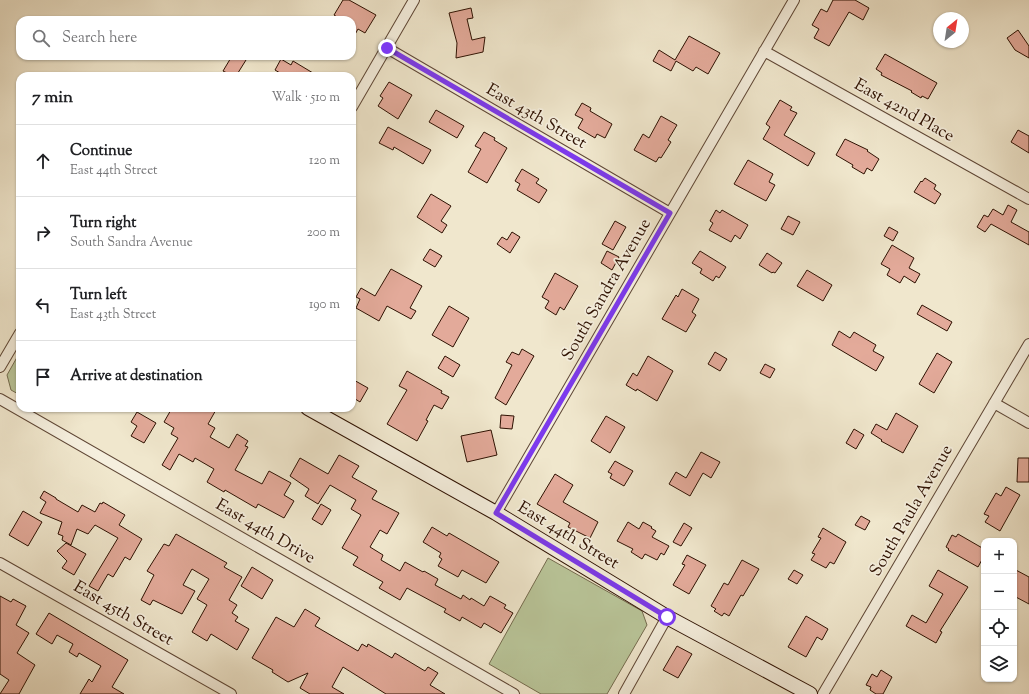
<!DOCTYPE html>
<meta charset="utf-8">
<style>
:root{--surface:#fff;--page:#f2f2f2;--text:#202124;--muted:#757577;--line:#e0e0e0}
body{margin:0;font-family:"Sorts Mill Goudy",serif;background:var(--page);color:var(--text)}
.controls{position:absolute;right:12px;bottom:12px;display:grid;overflow:hidden;border-radius:8px;box-shadow:0 1px 3px #0004}
.controls button{width:36px;height:36px;display:grid;place-items:center;padding:0;border:0;border-bottom:1px solid var(--line);background:var(--surface);color:var(--text);font:20px sans-serif}
.compass{position:absolute;left:933px;top:12px;width:36px;height:36px;border-radius:50%;background:var(--surface);box-shadow:0 1px 3px #0004;rotate:30deg}
.stop{position:absolute;width:12px;height:12px;margin:-9px;border:3px solid #7c3aed;border-radius:50%;background:#fff}
.stop.end{background:#7c3aed;border-color:#fff;box-shadow:0 1px 4px #0008}
.list{margin:0;padding:0;list-style:none}
h2{display:flex;justify-content:space-between;align-items:center;height:52px;margin:0;padding:0 16px;font-size:17px}
h2 small{font-size:13px;font-weight:400;color:var(--muted)}
.list li{display:grid;grid-template-columns:26px 1fr auto;gap:12px;align-items:center;box-sizing:border-box;height:72px;padding:0 16px;border-top:1px solid var(--line)}
.list b{display:block;font-size:15px;white-space:nowrap}
.list p{margin:0;font-size:13px;white-space:nowrap;color:var(--muted)}
.list em{font-size:13px;font-style:normal;color:var(--muted)}
.icon{flex:none;width:22px;height:22px;fill:none;stroke:currentColor;stroke-width:2;stroke-linecap:round;stroke-linejoin:round}
.map{position:relative;flex:none;width:1029px;height:694px;overflow:hidden}
.search{position:absolute;background:var(--surface);box-shadow:0 1px 3px #0004;left:16px;top:16px;width:340px;height:44px;display:flex;align-items:center;gap:10px;box-sizing:border-box;padding:0 14px;border-radius:12px;color:var(--muted);font-size:15px}
.panel{position:absolute;background:var(--surface);box-shadow:0 1px 3px #0004;left:16px;top:72px;width:340px;height:340px;border-radius:12px}
.map>svg:first-child{display:block}
.green{fill:#b9c599;stroke:#746b4e}
.building{fill:#e3aa9a;stroke:#2e1102}
.lines{fill:none;stroke-linecap:round;stroke-linejoin:round}
.street-casing{stroke:#5e4635;stroke-width:12}
.secondary-casing{stroke:#2e1102;stroke-width:16}
.street{stroke:#f5efde;stroke-width:10}
.secondary{stroke:#f5efde;stroke-width:14}
.route{stroke:#7c3aed;stroke-width:5}
.labels{text-anchor:middle;dominant-baseline:central;stroke-width:3.5;stroke-linejoin:round;paint-order:stroke}
.street-label{font-size:17px;fill:#2e1102;stroke:#f5efde}
</style>
<div class="map">
<svg width="1029" height="694" viewBox="0 0 1029 694">
<rect width="100%" height="100%" fill="#f0e7cd"/>
<filter id="stains"><feTurbulence type="fractalNoise" baseFrequency=".005" numOctaves="4"/><feColorMatrix values="0 0 0 0 .2 0 0 0 0 .09 0 0 0 0 .02 0 0 0 .5 -.17"/></filter>
<radialGradient id="worn" r=".72"><stop offset=".6" stop-color="#630" stop-opacity="0"/><stop offset="1" stop-color="#630" stop-opacity=".3"/></radialGradient>
<!-- green -->
<path class="green" d="M20 352V395L11 390 7 375Z
M548 558 642 611 647 625 607 694H541L489 664Z"/>
<!-- building -->
<path class="building" d="M343 0H349L376 15 365 33 358 29 352 40V20H342L334 15Z
M833 0H855L869 8 863 20 849 12 829 46 814 38 819 29 812 25 821 9 827 12Z
M471 8 473 18 467 19 472 40 485 37 483 52 456 58 457 43 449 13Z
M1018 30 1029 46V58L1015 50 1007 38Z
M689 36 720 53 708 74 696 67 693 71 676 61 671 71 653 61 659 50 675 60Z
M885 54 937 83 928 99 922 96 921 98 911 92 912 91 881 75 882 73 876 69Z
M232 56H240L246 60 236 76H233L223 71Z
M281 59 291 65 293 61 318 76H285L275 70Z
M389 82 412 95 398 119 378 106 383 98 380 96Z
M780 100 792 107 790 110 797 113 784 135 815 153 808 166 763 139 770 127 766 124Z
M582 103 591 108 590 111 612 124 605 138 597 134 595 138 578 128 583 119 575 115Z
M436 110 464 126 457 138 429 122Z
M661 116 677 125 668 140 671 142 661 158 659 157 656 162 634 150 643 134 649 138Z
M388 127 431 150 423 164 394 147 393 150 379 143Z
M1018 130 1029 136V153L1011 142Z
M484 132 495 138 494 140 507 148 487 183 468 172 481 149 475 146Z
M845 139 868 150 867 151 879 159 872 171 867 168 864 174 852 167 853 165 836 155Z
M748 160 773 174 769 182 775 185 766 201 734 184Z
M522 169 539 179 536 183 547 190 539 203 517 190 520 184 515 181Z
M925 178 936 185 934 189 941 194 935 204 914 192 921 181 922 182Z
M431 194 451 206 441 221 447 225 442 233 417 217Z
M1008 205 1017 210 1011 222 1029 232V245L991 224 985 232 977 227 984 215 988 217 993 209 1003 215Z
M716 210 720 213 722 210 748 225 740 239 735 235 731 242 709 230 713 223 710 221Z
M788 216 800 222 793 235 781 229Z
M615 221 626 227 613 250 602 244Z
M889 227 898 232 893 241 884 236Z
M512 232 520 237 510 253 497 244 502 237 507 240Z
M892 245 914 258 909 268 920 274 915 283 904 276 900 283 887 275 890 269 881 264Z
M430 249 442 256 435 267 423 260Z
M607 251 619 257 612 270 601 263Z
M700 251 726 267 719 278 716 276 713 281 700 273 702 269 692 263Z
M767 253 782 263 775 273 773 272 772 273 759 265Z
M391 269 422 286 410 308 416 311 411 319 387 306 379 321 356 308 360 299 356 297 361 288 375 296Z
M807 270 832 285 823 301 797 286Z
M555 273 578 286 564 310 560 307 556 315 545 308 549 301 542 297Z
M682 289 699 299 692 312 696 315 686 332 662 319 676 295 678 297Z
M922 305 952 322 947 331 917 314Z
M449 306 469 318 453 347 432 335Z
M839 331 850 338 854 332 876 345 873 351 884 357 876 371 832 345Z
M522 349 534 356 506 405 495 398 512 365 506 362 512 352 519 355Z
M715 352 727 359 720 371 708 364Z
M937 353 952 362 934 393 919 384Z
M445 356 460 365 453 377 438 368Z
M648 356 673 371 657 401 637 389 636 391 626 385 633 373 637 376Z
M765 364 775 369 770 378 760 373Z
M407 371 442 391 441 393 449 397 442 409 434 405 426 420 428 421 417 441 387 424 407 390 399 386Z
M352 379 368 388 360 402 352 397Z
M172 408H217L208 424 215 428 210 437 229 448 237 434 248 441 245 446 248 447 235 470 262 484 269 471 291 483 284 495 294 501 284 518 258 504 256 508 225 490 224 492 207 482 214 469 195 458 193 462 179 454 170 470 162 465 178 438 171 434 174 428 164 422Z
M137 412 156 423 144 443 131 436 137 426 131 422Z
M896 413 918 426 903 453 881 441 882 440 871 433 876 424 887 430Z
M501 415 514 416 512 429 500 428Z
M606 416 625 427 610 453 591 441Z
M854 429 864 435 856 449 846 443Z
M491 430 497 455 467 462 461 436Z
M701 452 720 462 711 478 703 473 690 496 669 484 676 472 686 478Z
M339 455 359 466 352 477 377 491 372 499 399 513 387 534 380 530 370 547 383 555 381 560 400 571 405 562 423 572 424 571 438 579 435 585 461 599 463 595 470 600 471 598 484 606 490 596 506 605 504 608 513 613 501 633 484 623 481 628 462 617 460 621 444 612 446 609 407 588 400 600 379 588 383 582 353 565 358 557 342 548 361 515 351 509 356 500 330 485 318 504 305 496 309 489 290 476 300 458 328 474Z
M1018 458H1029V482H1017Z
M615 461 633 471 624 486 610 478 612 474 608 472Z
M555 474 573 485 563 502 598 522 590 538 568 527 570 523 537 504Z
M1006 487 1020 495 1000 531 985 522 989 516 984 514 996 493 1001 496Z
M44 491 56 498V499L78 512 82 505 95 512 100 503 102 504 103 502 125 515 119 525 142 539 130 560 125 557 113 577 108 574 98 591 89 586 118 538 95 525 88 534 77 529 71 545 62 540 63 536 58 534 62 522 40 513 46 502 40 498Z
M321 504 331 510 322 525 312 519Z
M23 511 42 522 28 546 9 535Z
M861 516 870 521 865 530 855 525Z
M628 522 639 529 643 522 652 527 651 528 656 531 652 537 669 546 664 555 661 553 657 560 645 554 642 559 631 552 633 549 617 541Z
M684 523 692 528 681 546 673 542Z
M432 527 447 536 449 533 499 562 486 583 462 570 458 577 438 566 442 559 439 557 441 553 423 542Z
M823 528 846 542 834 564 830 562 826 568 811 560 815 554 812 553 821 538 818 537Z
M176 534 227 563 224 567 242 577 229 600 237 605 232 613 238 617 235 621 249 629 237 650 211 634 207 641 192 632 207 605 197 599 209 579 192 569 183 585 195 591 182 614 153 600 150 605 141 600 154 575 147 571 164 544 169 546Z
M958 534 984 549V556L978 567 948 550 949 549 946 547 952 535 956 537Z
M66 543 86 554 74 575 62 568 67 561 57 551Z
M687 555 706 565 689 594 673 585 685 565 682 564Z
M742 560 759 569 743 596 741 595 729 616 724 613 722 616 714 611 716 609 711 606 724 583 728 585Z
M252 567 273 580 262 599 241 586Z
M1014 569 1029 577V604L1014 596Z
M794 570 803 575 797 584 788 579Z
M938 570 968 587 940 631 942 632 936 643 906 626 912 615 926 623 943 594 929 586Z
M0 596 11 602 13 599 26 606 16 625 29 633 17 653 35 665 19 694H0L9 680 0 674Z
M305 609 320 618 315 626 358 651 362 644 367 647 368 644 392 658 395 653 425 671 428 667 438 673 430 685 445 694H386L343 667 332 687 344 694H310L300 688 308 673 288 682 272 672 273 670 252 658 276 617 294 627Z
M49 613 128 660 112 687 124 694H80L89 679 92 682 101 666 79 653 77 657 69 652 73 644 57 635 52 644 36 634Z
M806 616 828 629 822 640 817 637 806 657 788 647Z
M677 646 692 654 678 678 663 670Z
M881 670 892 677 883 694H876L870 690 871 687 866 685 872 674 877 677Z"/>
<g class="lines">
<defs>
<path id="street" d="M387 48 670 213
M764 51 1029 199
M352 107 414 0
M0 367 20 333
M0 399 514 694
M994 403 1029 423
M496 513 794 0
M0 563 231 694
M624 694 667 617
M823 694 1029 344"/>
<path id="secondary" d="M308 408 496 513 667 617 810 694"/>
</defs>
<!-- street casing -->
<use href="#street" class="street-casing"/>
<!-- secondary casing -->
<use href="#secondary" class="secondary-casing"/>
<!-- street -->
<use href="#street" class="street"/>
<!-- secondary -->
<use href="#secondary" class="secondary"/>
</g>
<g class="lines">
<!-- route -->
<path class="route" d="M387 48 670 213 496 513 667 617"/>
</g>
<g class="labels">
<!-- street labels -->
<g class="street-label">
<text transform="translate(904 111) rotate(29)">East 42nd Place</text>
<text transform="translate(536 117) rotate(30)">East 43th Street</text>
<text transform="translate(607 290) rotate(-60)">South Sandra Avenue</text>
<text transform="translate(912 511) rotate(-60)">South Paula Avenue</text>
<text transform="translate(265 532) rotate(30)">East 44th Drive</text>
<text transform="translate(568 536) rotate(31)">East 44th Street</text>
<text transform="translate(123 614) rotate(30)">East 45th Street</text>
</g>
</g>
<rect width="100%" height="100%" filter="url(#stains)"/>
<rect width="100%" height="100%" fill="url(#worn)"/>
</svg>
<div class="controls">
<button>+</button>
<button>−</button>
<button><svg class="icon" aria-label="locate" viewBox="0 0 24 24"><circle cx="12" cy="12" r="6"/><path d="M12 2v4M12 18v4M2 12h4M18 12h4"/></svg></button>
<button><svg class="icon" aria-label="layers" viewBox="0 0 24 24"><path d="M12 4l9 5-9 5-9-5zM3 14l9 5 9-5"/></svg></button>
</div>
<svg class="compass" viewBox="-18 -18 36 36"><path d="M0-13l5 13h-10z" fill="#e53935"/><path d="M0 13l5-13h-10z" fill="#757577"/></svg>
<div class="stop" style="left:667px;top:617px"></div>
<div class="stop end" style="left:387px;top:48px"></div>
<div class="search"><svg class="icon" aria-label="search" viewBox="0 0 24 24"><circle cx="10" cy="10" r="6"/><path d="M15 15l6 6"/></svg>Search here</div>
<section class="panel">
<h2>7 min<small>Walk · 510 m</small></h2>
<ul class="list">
<li><svg class="icon" aria-label="ahead" viewBox="0 0 24 24"><path d="M12 20V5M6 11l6-6 6 6"/></svg><div><b>Continue</b><p>East 44th Street</p></div><em>120 m</em></li>
<li><svg class="icon" aria-label="right" viewBox="0 0 24 24"><path d="M7 20v-9h11M14 6l5 5-5 5"/></svg><div><b>Turn right</b><p>South Sandra Avenue</p></div><em>200 m</em></li>
<li><svg class="icon" aria-label="left" viewBox="0 0 24 24"><path d="M17 20v-9H6M10 6l-5 5 5 5"/></svg><div><b>Turn left</b><p>East 43th Street</p></div><em>190 m</em></li>
<li><svg class="icon" aria-label="arrive" viewBox="0 0 24 24"><path d="M6 21V4h12l-3 4 3 4H6"/></svg><div><b>Arrive at destination</b></div></li>
</ul>
</section>
</div>
